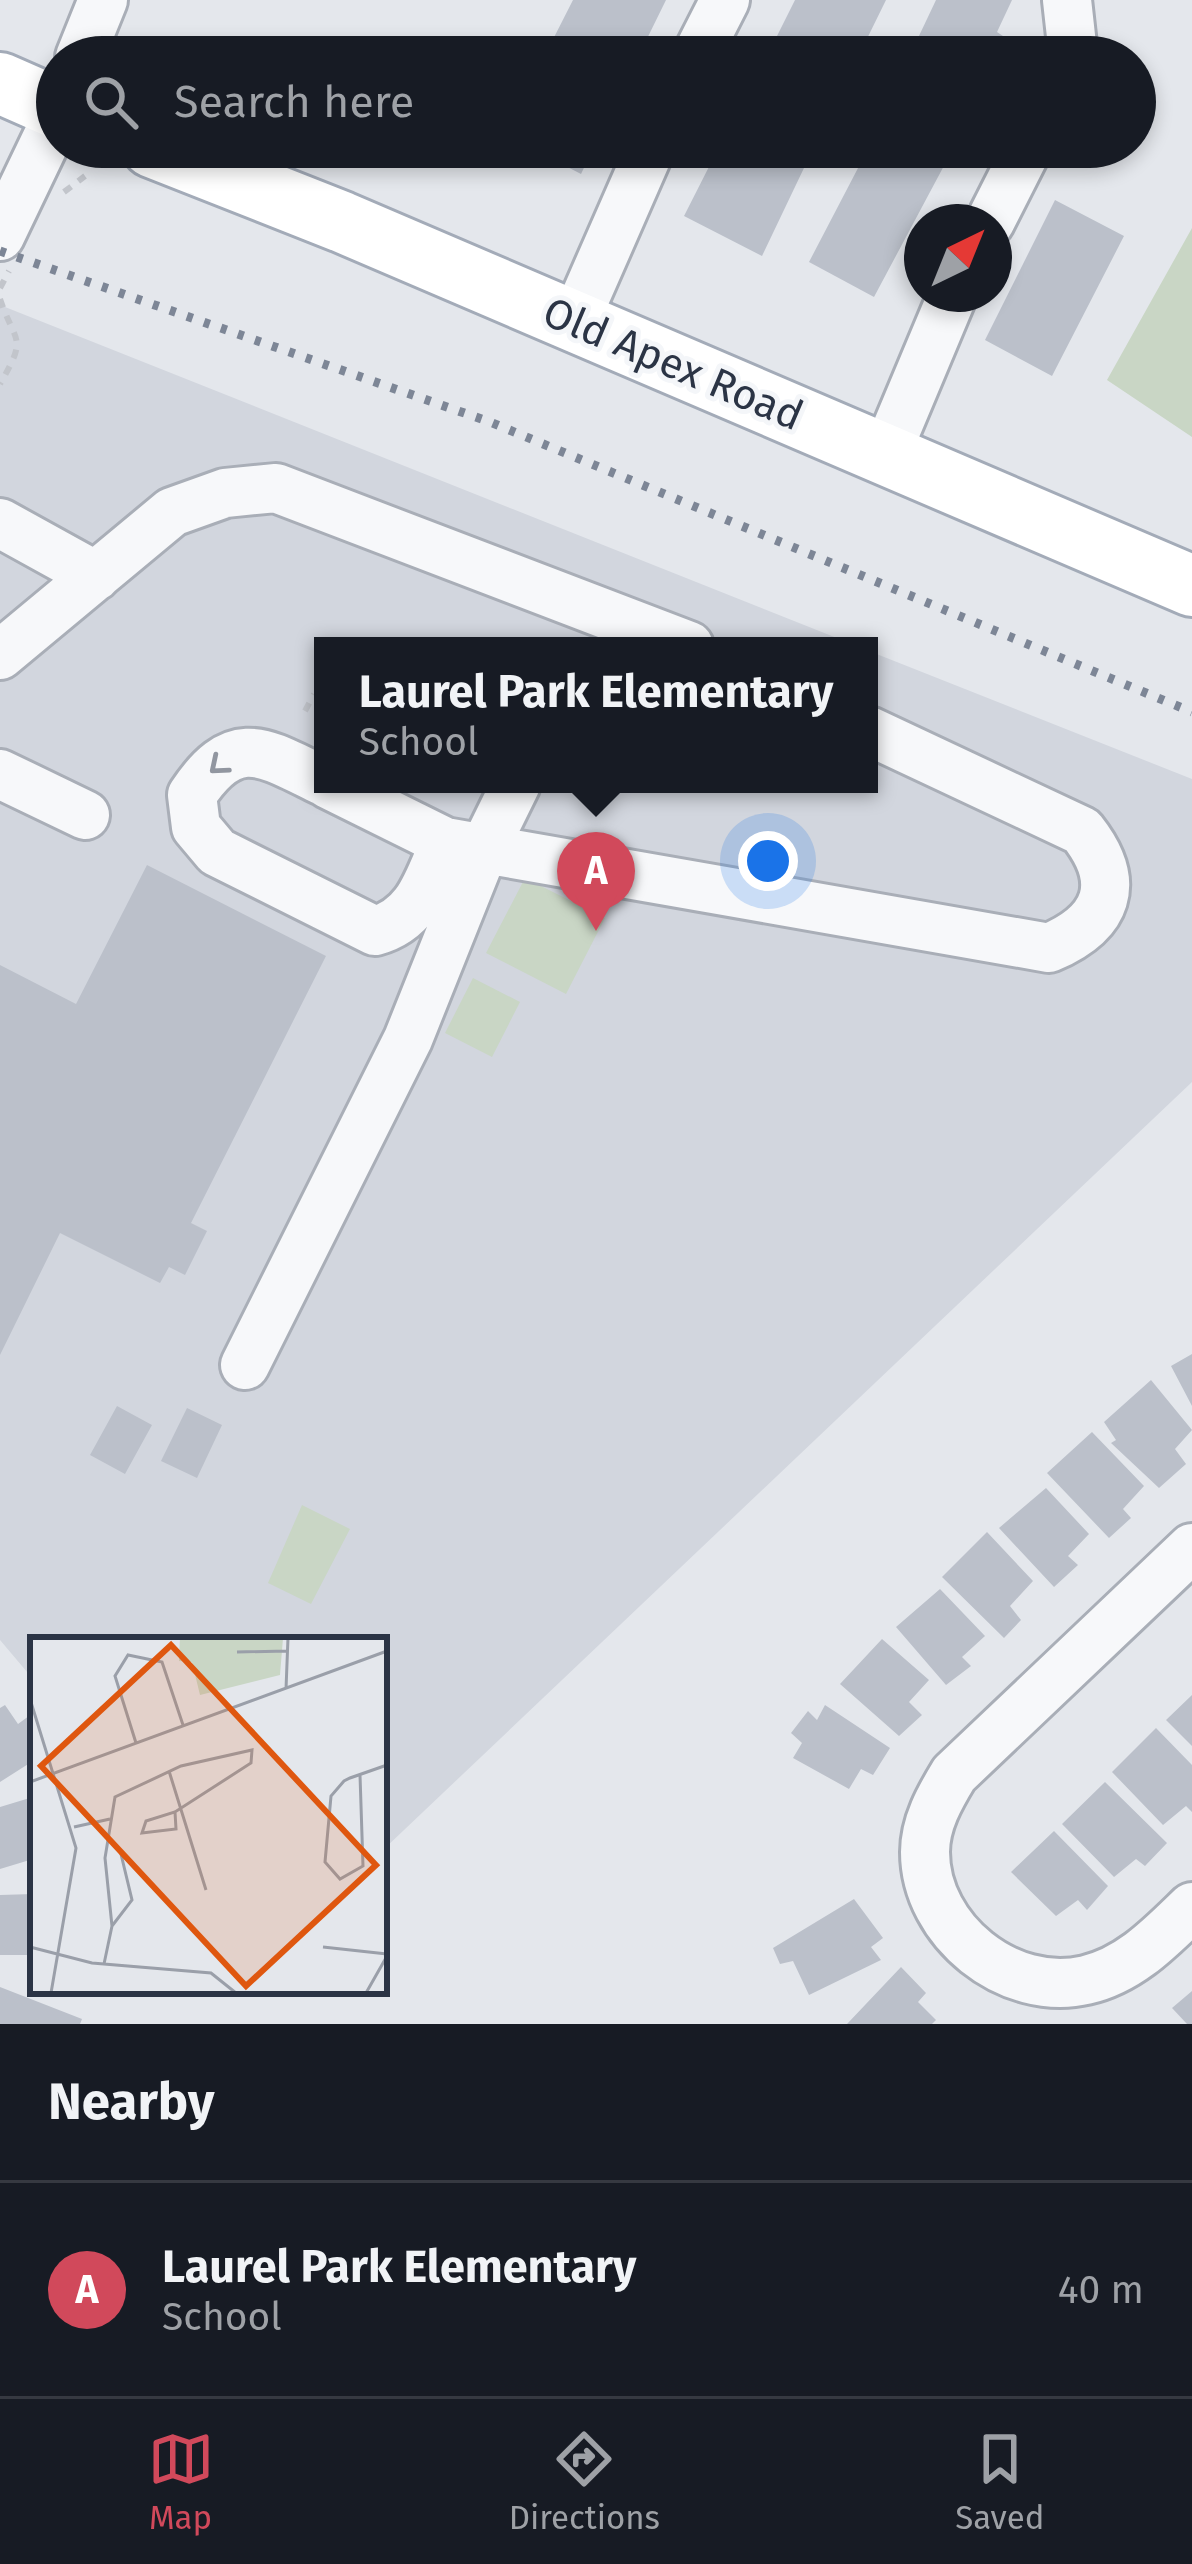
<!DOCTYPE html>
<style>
:root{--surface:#171b24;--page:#242831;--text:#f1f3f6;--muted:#9ea1a6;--line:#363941;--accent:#d1495b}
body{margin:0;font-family:"Fira Sans",sans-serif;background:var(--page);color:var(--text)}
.compass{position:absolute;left:904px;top:204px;width:108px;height:108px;border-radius:50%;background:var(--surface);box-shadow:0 6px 18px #0003;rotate:43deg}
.you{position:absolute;left:768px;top:861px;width:42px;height:42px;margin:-30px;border:9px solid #fff;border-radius:50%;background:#1a73e8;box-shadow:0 0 0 18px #1a73e833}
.badge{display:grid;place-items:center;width:78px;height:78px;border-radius:50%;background:var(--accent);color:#fff;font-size:39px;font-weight:700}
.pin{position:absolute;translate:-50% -99px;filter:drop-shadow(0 3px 6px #0008)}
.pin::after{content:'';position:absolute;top:63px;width:42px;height:36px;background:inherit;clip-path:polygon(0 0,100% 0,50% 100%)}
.popup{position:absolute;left:314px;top:637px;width:564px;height:156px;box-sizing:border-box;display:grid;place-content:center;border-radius:0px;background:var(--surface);filter:drop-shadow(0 3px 9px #0005);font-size:39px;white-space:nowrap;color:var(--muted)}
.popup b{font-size:45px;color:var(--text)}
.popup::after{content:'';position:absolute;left:50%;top:100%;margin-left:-24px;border:24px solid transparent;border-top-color:var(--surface)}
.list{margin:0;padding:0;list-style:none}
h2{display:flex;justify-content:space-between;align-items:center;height:156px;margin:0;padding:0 48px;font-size:51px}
h2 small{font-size:39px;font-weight:400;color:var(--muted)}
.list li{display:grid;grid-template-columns:78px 1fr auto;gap:36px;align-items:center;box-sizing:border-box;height:216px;padding:0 48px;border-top:3px solid var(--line)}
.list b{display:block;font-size:45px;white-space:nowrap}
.list p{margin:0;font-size:39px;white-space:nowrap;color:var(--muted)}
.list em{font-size:39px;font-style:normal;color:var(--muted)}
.icon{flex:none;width:66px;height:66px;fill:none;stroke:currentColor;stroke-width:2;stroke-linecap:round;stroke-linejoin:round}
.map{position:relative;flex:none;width:1192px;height:2024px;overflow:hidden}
.search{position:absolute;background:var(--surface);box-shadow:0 6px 18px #0003;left:36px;right:36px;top:36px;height:132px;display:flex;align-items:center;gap:30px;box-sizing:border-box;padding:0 42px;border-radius:66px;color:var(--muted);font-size:45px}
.sheet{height:372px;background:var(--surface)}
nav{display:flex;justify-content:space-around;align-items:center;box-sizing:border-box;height:168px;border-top:3px solid var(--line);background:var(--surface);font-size:33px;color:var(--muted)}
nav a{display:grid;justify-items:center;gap:6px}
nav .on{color:var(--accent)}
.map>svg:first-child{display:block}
.built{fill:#d2d6de}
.green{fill:#c9d6c5}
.building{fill:#bbc0ca}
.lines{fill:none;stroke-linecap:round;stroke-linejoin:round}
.minor-casing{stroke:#a9aeb7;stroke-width:54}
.major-casing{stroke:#a3abb8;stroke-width:66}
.path{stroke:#c2c5cb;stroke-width:6;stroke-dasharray:9 9;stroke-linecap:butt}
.minor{stroke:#f7f8fa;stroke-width:48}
.major{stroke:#fff;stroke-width:60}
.rail{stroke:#7d8696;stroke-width:9;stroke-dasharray:6 12;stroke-linecap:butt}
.oneway{stroke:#9196a0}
.labels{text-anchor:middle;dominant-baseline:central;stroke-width:10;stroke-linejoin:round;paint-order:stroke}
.street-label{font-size:42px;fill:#2b3445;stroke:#f4f6f9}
.inset-road{fill:none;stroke:#9a9fa9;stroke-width:3}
.view{fill:#df570f;fill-opacity:0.15;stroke:#df570f;stroke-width:6}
.inset-edge{fill:none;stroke:#2b3445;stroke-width:6}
</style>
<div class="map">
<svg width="1192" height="2024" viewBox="0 0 1192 2024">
<rect width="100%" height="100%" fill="#e4e7ec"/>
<!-- built -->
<path class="built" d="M0 305 857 646H323V784H869V651L1192 779V1082L384 1849V1640H33V1679L0 1640Z"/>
<!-- green -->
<path class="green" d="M1192 228V437L1107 380Z
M525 878 605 918 566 994 486 953Z
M473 978 520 1002 492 1057 445 1033Z
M302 1505 350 1529 311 1604 268 1583Z"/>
<!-- building -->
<path class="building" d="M573 0H666L638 57H544Z
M795 0H886L858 57H774L768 54Z
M936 0H1012L997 32 1006 38 997 57H909Z
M529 147H594L581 174Z
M719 147H814L762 256 684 216Z
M869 147H916L946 162 874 297 809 262Z
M1055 200 1124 236 1052 376 985 340Z
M147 865 326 956 191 1223 207 1231 185 1275 169 1267 160 1283 60 1233 0 1355V965L76 1004Z
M1192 1354V1406L1171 1366Z
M1151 1380 1192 1430 1175 1449 1186 1464 1159 1488 1111 1443 1116 1440 1104 1422Z
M117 1406 152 1425 125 1474 90 1455Z
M187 1408 222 1425 197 1478 161 1461Z
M1092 1432 1144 1486 1123 1509 1131 1518 1109 1538 1047 1473Z
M1046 1488 1089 1534 1068 1556 1078 1565 1054 1587 999 1528Z
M987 1532 1033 1581 1010 1606 1021 1620 1004 1638 942 1577Z
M940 1589 985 1636 962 1657 971 1666 946 1685 896 1627Z
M882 1639 929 1680 909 1702 922 1715 899 1736 840 1684Z
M1192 1695V1746L1166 1720Z
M5 1705 18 1724 33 1713V1761L0 1782V1708Z
M825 1705 890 1748 873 1775 861 1769 849 1789 793 1758 802 1743 791 1733 808 1711 817 1720Z
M1156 1728 1192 1765V1812L1186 1806 1163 1825 1112 1772Z
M1105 1782 1167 1843 1145 1866 1136 1859 1114 1877 1062 1824Z
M33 1797V1859L0 1869V1807Z
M1054 1831 1108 1886 1087 1910 1078 1900 1056 1916 1011 1872Z
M33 1894V1955H0V1895Z
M854 1899 883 1938 871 1947 881 1960 809 1995 793 1961 780 1964 773 1948Z
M901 1967 926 1993 918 2002 936 2020 932 2024H847Z
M0 1987 82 2019 80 2024H0Z
M1192 1991V2024H1187L1172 2008Z"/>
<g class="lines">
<defs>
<path id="minor" d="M1067 0 1072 45 1068 57
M80 57 103 0
M696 57 725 0
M990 222 1028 147
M0 236 57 117
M574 323 651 147
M886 454 953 294
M0 523 96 576
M0 655 172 512 225 493 276 488 689 646
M0 774 85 815
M323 781C264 752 235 730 192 795L196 827 217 852 375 931C419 919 428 880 445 842
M328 784 445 842 1049 948C1108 923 1123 883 1082 831L869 731
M245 1365 408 1039 484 849 516 784
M1192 1548 954 1774C940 1797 925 1823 925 1852 925 1931 1009 1998 1086 1980 1130 1970 1161 1937 1192 1907"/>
<path id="major" d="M0 83 57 108
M152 147 342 222 1192 586"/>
</defs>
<!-- minor casing -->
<use href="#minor" class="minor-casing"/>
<!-- major casing -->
<use href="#major" class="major-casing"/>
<!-- path -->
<path class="path" d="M64 192 85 176
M0 288 9 271
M0 299C16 346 28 335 0 384
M305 711 314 694"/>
<!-- minor -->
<use href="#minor" class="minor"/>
<!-- major -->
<use href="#major" class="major"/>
<!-- rail -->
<path class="rail" d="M0 251 490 422 1192 712"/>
</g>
<!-- one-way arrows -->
<defs><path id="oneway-chevron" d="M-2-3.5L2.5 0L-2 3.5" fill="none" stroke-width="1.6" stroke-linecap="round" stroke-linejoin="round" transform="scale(3)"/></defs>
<use class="oneway" href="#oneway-chevron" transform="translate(218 766) rotate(140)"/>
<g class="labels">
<!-- street labels -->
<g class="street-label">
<text transform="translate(673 364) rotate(23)">Old Apex Road</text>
</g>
</g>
<!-- overview -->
<g transform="translate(30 1637)">
<rect width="357" height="357" fill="#e4e7ec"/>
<path d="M150 1H253L250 38 170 58 162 25 149 24Z" fill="#c9d6c5"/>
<path class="inset-road" d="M207 15 257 14M256 52 258 1M0 62 46 211 21 356M106 106 85 39 98 18 132 25 153 88M139 134 176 253M330 138 333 229 310 242 295 225 301 159 314 144 320 141 357 128M0 145 357 14M44 190 80 182M82 289 102 263 90 213M0 310 62 326 181 336 206 356M293 310 357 317M74 327 82 289 75 221 85 160 151 129 222 113 221 126 145 175 116 184 112 196 146 192 145 175M336 356 357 319"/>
<path class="view" d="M141 8 346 228 216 349 11 129Z"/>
<rect width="357" height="357" class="inset-edge"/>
</g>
</svg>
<svg class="compass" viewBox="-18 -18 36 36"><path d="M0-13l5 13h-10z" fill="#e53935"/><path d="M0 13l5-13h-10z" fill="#9ea1a6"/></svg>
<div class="you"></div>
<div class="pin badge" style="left:596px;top:931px">A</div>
<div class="popup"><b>Laurel Park Elementary</b>School</div>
<div class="search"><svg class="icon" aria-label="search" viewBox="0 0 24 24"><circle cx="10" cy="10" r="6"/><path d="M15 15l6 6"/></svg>Search here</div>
</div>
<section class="sheet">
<h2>Nearby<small></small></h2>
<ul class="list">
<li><span class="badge">A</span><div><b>Laurel Park Elementary</b><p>School</p></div><em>40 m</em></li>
</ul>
</section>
<nav>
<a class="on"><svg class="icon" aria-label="map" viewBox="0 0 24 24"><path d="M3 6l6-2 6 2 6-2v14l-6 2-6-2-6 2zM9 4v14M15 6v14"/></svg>Map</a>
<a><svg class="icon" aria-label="directions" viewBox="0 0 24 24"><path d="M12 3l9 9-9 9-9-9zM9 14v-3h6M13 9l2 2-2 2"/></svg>Directions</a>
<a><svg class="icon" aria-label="saved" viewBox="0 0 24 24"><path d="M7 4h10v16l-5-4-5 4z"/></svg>Saved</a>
</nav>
